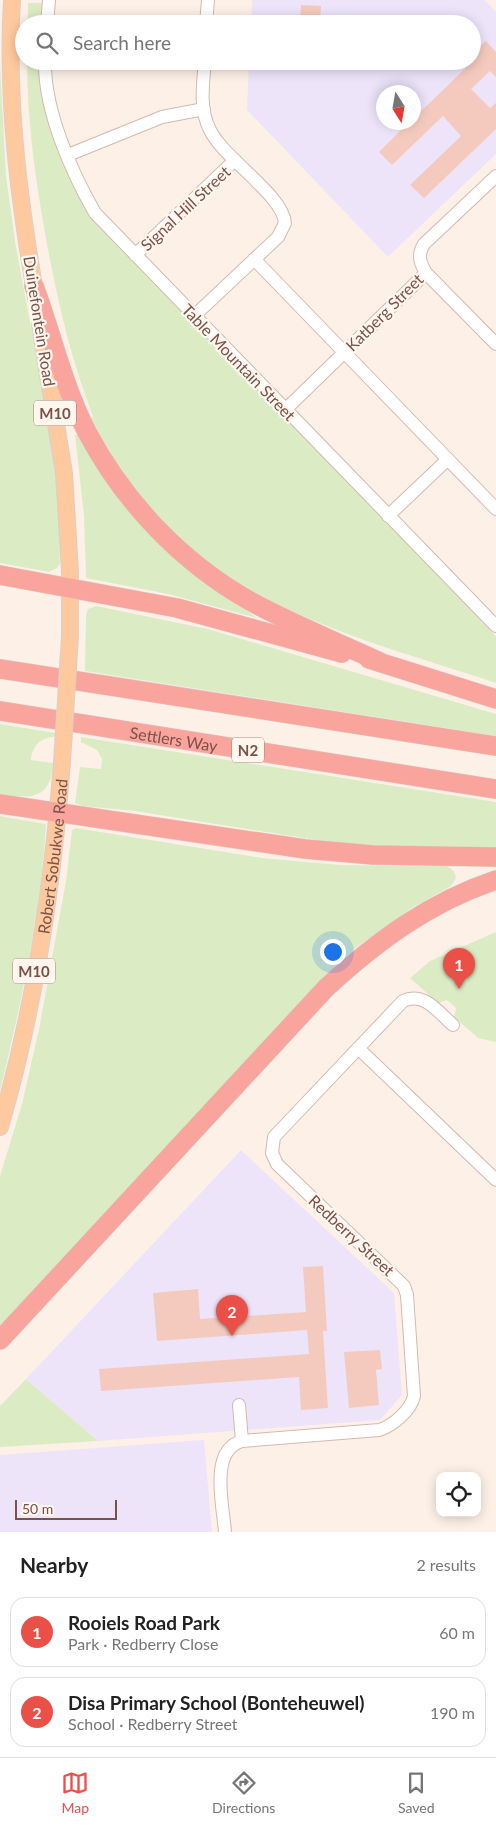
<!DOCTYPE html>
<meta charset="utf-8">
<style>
:root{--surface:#fff;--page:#f2f2f2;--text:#222;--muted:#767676;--line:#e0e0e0;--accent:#eb5048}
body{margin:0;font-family:Lato,sans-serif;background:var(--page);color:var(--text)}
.controls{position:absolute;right:15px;bottom:15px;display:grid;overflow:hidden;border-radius:10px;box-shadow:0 2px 12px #0003}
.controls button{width:45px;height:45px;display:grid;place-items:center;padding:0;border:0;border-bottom:1px solid var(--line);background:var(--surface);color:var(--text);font:25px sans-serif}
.compass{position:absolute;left:376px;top:85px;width:45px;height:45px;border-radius:50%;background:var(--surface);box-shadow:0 2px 12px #0003;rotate:169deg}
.scale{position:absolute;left:15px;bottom:12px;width:102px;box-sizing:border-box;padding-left:5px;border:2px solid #79524a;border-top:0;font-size:14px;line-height:18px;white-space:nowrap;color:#79524a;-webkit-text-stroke:4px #fff6ee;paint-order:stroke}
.you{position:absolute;left:332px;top:951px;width:18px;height:18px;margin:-12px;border:4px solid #fff;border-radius:50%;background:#1a73e8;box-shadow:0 0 0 8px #1a73e833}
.badge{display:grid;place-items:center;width:32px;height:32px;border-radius:50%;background:var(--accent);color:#fff;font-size:16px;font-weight:700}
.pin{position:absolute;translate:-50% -41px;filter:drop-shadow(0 1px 2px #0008)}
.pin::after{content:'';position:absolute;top:26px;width:18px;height:15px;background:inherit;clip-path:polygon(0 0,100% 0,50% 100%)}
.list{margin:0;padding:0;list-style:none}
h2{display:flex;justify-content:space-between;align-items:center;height:65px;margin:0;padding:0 20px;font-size:21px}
h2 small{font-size:16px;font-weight:400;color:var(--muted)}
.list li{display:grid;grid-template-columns:32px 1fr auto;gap:15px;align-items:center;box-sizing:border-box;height:70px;margin:0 10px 10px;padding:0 10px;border:1px solid var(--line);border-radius:15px}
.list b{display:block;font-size:19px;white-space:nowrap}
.list p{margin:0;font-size:16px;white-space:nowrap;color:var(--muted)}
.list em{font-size:16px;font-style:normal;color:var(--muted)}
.icon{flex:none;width:28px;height:28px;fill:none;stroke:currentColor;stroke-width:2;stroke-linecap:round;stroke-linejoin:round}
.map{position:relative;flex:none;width:496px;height:1532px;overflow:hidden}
.search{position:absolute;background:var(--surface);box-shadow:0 2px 12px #0003;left:15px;right:15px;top:15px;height:55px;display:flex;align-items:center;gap:12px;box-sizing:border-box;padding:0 18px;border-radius:28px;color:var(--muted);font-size:19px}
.sheet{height:225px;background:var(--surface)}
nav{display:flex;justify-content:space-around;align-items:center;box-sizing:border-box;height:70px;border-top:1px solid var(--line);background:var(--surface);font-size:14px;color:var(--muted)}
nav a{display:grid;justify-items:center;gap:2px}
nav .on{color:var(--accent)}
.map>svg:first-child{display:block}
.education{fill:#eee4fa;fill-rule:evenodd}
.green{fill:#dbecc5}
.building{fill:#f4cabe}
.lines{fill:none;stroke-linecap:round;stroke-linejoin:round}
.minor-casing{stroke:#d3b9af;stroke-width:14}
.major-casing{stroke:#d9cfcc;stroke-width:18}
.highway-casing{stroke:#d9cfcc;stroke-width:20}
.minor{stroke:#fff;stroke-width:12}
.major{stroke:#fec99e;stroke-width:16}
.highway{stroke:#f9a49c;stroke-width:19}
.major-bridge-casing{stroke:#d9cfcc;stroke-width:18;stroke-linecap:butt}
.major-bridge{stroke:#fec99e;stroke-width:16}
.labels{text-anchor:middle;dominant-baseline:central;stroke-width:4.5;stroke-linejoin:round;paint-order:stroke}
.shield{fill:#fff6ee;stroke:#a1837b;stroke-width:1}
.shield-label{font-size:15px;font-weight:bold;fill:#79524a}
.street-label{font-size:16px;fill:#79524a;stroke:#fff6ee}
</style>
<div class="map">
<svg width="496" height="1532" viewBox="0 0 496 1532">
<rect width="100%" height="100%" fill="#fdf1e7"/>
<!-- education -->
<path class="education" d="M252 0H485L496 12V154L388 257 247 110 249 61H472V24H251ZM384 92H414V122H384Z
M241 1150 394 1293 402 1395 380 1420 98 1441 26 1379Z
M204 1440 212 1532H0V1455Z"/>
<!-- green -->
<path class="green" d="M28 3H44L42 24H28Z
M27 61H40L41 87 45 108 111 237 496 636V683C364 639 230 610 140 495 121 471 105 444 91 418L93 416C72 363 60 311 49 255 37 191 27 126 27 61Z
M0 64 6 176 16 247 50 428 58 492 60 563 57 568 49 572 0 563Z
M80 434 237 604 257 618 168 594 86 578 84 516 75 435Z
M96 606 208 629 496 714V736L85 671 86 615 88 609Z
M0 724 56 733 55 737C41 737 32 746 31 760L53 763C51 800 30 799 0 794Z
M81 737 496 802V848H399L341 844 135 811 83 806 75 803 80 767 101 769 102 759 97 750 81 742Z
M0 816 46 824C41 915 21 1003 0 1091Z
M76 828 262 858 340 865 447 866 454 871 456 878 451 886 412 908 354 949 272 1033 44 1278 0 1328V1176L22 1104 39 1029 66 881 72 830Z
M496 932V1042L478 1038 454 1017 456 1008 447 1000 438 1003 410 978 430 961Z
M26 1379 98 1441 0 1447V1406Z"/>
<!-- building -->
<path class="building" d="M301 5 321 6 320 23H300Z
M486 41 496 52V77L490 71 471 89 490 108 496 103V129L424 198 410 185 461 136 443 116 392 165 379 152 409 122H414V118L477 57 473 53Z
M323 1266 327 1331H323L328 1408 301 1410 299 1377 101 1391 99 1369 309 1354 307 1330 157 1341 153 1293 198 1289 200 1319 306 1312 303 1267Z
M380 1350 382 1369 376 1370 379 1405 349 1408 344 1352Z"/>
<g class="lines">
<defs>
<path id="minor" d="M47 24 49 0
M206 24 208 0
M45 61C44 110 71 171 95 213L496 626
M68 155 162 117 204 109
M496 176 424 244C417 255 420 263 426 273L496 344
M135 255 235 160
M254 259 496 509
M194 316 278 237 285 223C283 195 223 158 210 130 199 109 203 84 205 61
M286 409 426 273
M388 516 448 459
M358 1048 496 1180
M239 1405 242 1441
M225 1532C223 1505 209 1450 242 1441L379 1430C393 1426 411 1410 414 1396L407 1295 404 1286 277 1164 272 1153 274 1137 403 1001C424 991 438 1012 453 1025"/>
<g id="major">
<path d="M12 0C6 101 19 199 36 298"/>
<path d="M40 325 64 473 70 572V636"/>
<path id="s1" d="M0 1127C34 1011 53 882 62 762"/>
</g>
<g id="highway">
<path d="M34 286C52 334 63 386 87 432 124 502 181 562 250 601 292 624 337 642 380 662"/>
<path d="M0 575 177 608 342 653"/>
<path d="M369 659 496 699"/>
<path d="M0 669 496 746"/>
<path id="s2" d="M0 711 496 789"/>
<path d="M0 804 305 849 373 855 496 857"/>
<path d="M0 1340 326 988C377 941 430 902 496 880"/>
</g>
</defs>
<!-- minor casing -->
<use href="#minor" class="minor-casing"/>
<!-- major casing -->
<use href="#major" class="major-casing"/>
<!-- highway casing -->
<use href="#highway" class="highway-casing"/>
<!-- minor -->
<use href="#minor" class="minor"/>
<!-- major -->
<use href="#major" class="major"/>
<!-- highway -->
<use href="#highway" class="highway"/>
<defs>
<path id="major-bridge" d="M62 762 70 636"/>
</defs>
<!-- major-bridge casing -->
<use href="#major-bridge" class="major-bridge-casing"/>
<!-- major-bridge -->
<use href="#major-bridge" class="major-bridge"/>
</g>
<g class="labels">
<!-- shield labels -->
<g class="shield">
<rect x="34" y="400.5" width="42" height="25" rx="4"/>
<rect x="232" y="737.5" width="32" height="25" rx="4"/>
<rect x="13" y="958.5" width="42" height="25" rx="4"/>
</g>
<g class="shield-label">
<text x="55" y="413">M10</text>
<text x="248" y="750">N2</text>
<text x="34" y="971">M10</text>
</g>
<!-- street labels -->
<g class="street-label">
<text transform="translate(185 208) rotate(-43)">Signal Hill Street</text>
<text transform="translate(384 312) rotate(-45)">Katberg Street</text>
<text transform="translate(40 321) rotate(81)">Duinefontein Road</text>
<text transform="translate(239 362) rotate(46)">Table Mountain Street</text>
<text stroke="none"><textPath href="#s2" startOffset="176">Settlers Way</textPath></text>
<text stroke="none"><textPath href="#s1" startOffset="276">Robert Sobukwe Road</textPath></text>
<text transform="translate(352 1235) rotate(43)">Redberry Street</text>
</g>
</g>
</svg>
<div class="controls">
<button><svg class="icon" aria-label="locate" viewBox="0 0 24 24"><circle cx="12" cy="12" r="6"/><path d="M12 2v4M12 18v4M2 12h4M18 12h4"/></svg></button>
</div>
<svg class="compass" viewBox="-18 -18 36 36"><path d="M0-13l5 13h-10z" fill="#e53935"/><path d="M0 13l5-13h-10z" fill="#767676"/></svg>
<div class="scale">50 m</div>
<div class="you"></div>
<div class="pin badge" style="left:459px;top:989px">1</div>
<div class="pin badge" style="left:232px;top:1336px">2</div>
<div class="search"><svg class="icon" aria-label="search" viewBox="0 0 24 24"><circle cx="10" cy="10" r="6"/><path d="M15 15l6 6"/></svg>Search here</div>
</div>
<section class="sheet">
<h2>Nearby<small>2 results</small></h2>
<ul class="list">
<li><span class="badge">1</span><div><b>Rooiels Road Park</b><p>Park · Redberry Close</p></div><em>60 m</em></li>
<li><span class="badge">2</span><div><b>Disa Primary School (Bonteheuwel)</b><p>School · Redberry Street</p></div><em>190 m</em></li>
</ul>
</section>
<nav>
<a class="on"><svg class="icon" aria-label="map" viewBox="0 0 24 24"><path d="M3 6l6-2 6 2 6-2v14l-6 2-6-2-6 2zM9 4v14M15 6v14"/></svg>Map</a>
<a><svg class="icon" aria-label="directions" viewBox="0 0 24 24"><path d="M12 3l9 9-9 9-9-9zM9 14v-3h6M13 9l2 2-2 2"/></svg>Directions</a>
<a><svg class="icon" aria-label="saved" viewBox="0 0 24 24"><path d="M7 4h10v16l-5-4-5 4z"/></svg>Saved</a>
</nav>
